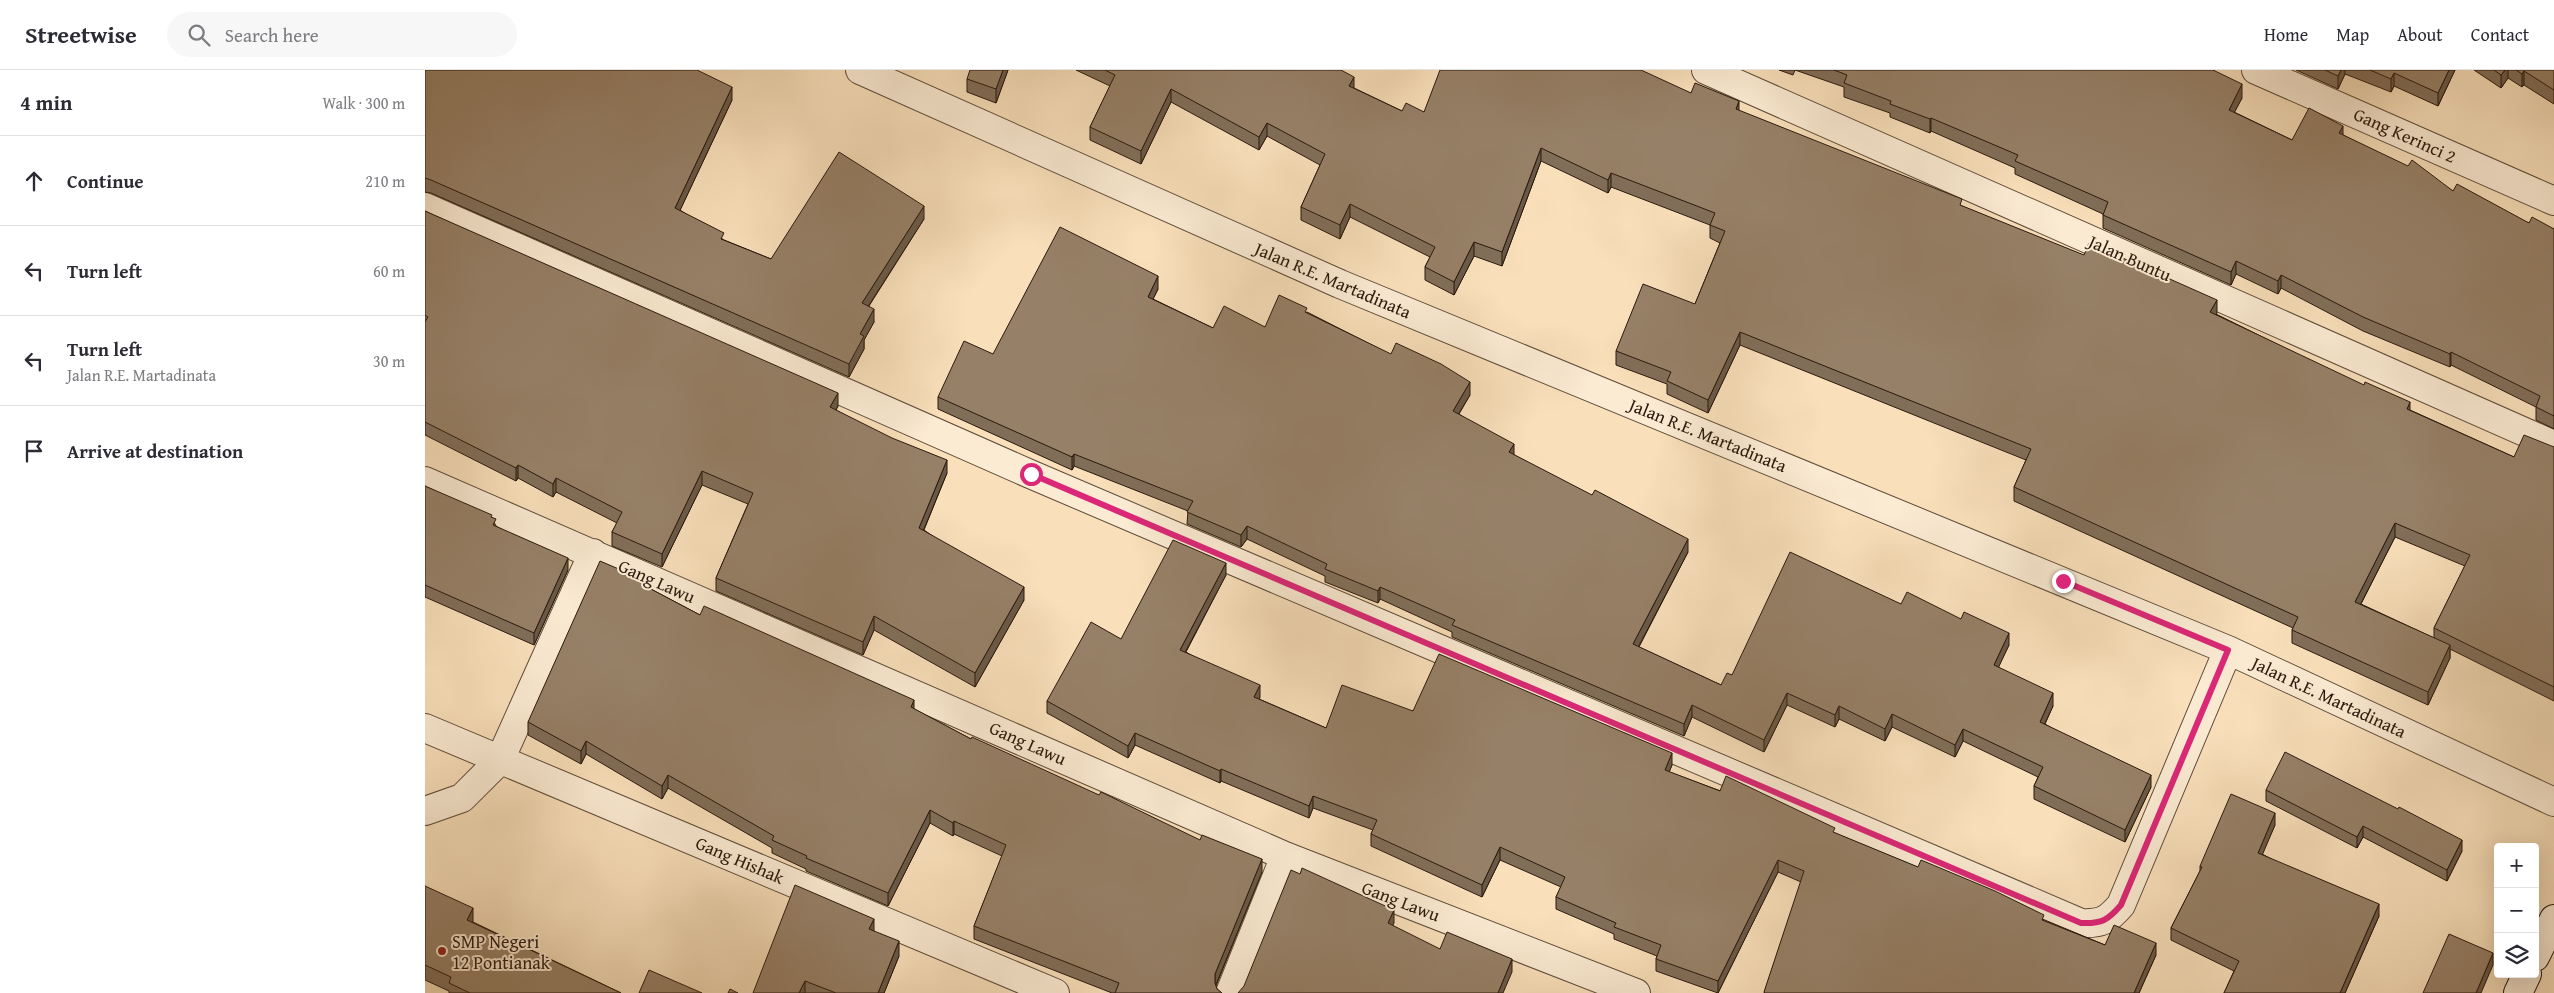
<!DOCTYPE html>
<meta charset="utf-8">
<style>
:root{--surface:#fff;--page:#f7f7f7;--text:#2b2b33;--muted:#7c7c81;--line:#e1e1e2}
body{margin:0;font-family:"Gentium Book Plus",serif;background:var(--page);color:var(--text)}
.controls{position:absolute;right:15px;bottom:15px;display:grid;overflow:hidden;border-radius:5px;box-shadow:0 5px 20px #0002}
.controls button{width:45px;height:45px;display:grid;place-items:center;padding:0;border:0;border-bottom:1px solid var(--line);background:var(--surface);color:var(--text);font:25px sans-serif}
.stop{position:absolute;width:15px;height:15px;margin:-11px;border:4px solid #db2777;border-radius:50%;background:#fff}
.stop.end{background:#db2777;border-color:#fff;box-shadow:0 1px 5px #0008}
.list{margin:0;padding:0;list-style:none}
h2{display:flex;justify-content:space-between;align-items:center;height:65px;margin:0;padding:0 20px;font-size:21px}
h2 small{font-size:16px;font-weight:400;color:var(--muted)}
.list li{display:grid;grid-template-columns:32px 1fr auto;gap:15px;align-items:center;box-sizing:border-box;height:90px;padding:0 20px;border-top:1px solid var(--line)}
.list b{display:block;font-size:19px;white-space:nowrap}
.list p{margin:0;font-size:16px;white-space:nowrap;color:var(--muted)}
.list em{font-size:16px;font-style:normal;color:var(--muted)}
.icon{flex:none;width:28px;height:28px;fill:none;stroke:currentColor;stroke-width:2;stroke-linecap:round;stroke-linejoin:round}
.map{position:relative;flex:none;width:2129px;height:923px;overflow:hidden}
header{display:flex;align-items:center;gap:30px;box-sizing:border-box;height:70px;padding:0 25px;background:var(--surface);border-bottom:1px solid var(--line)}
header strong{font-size:24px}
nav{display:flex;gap:28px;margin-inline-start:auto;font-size:18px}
.search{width:350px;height:45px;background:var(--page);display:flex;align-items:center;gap:12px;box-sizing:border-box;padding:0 18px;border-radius:28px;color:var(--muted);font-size:19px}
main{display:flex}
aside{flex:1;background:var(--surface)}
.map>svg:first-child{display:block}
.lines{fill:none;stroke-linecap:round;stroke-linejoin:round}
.street-casing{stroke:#5e4b38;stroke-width:30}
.secondary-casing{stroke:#2b190d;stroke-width:30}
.street{stroke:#fbebd3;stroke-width:28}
.secondary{stroke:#fbebd3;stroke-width:28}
.wall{fill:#816e59;stroke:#2b190d;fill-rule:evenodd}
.shaded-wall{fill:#695a48;stroke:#2b190d}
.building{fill:#968067;stroke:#2b190d}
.route{stroke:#db2777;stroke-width:6}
.poi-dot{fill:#8f2418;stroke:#fbebd3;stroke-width:2}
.labels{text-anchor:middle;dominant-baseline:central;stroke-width:4;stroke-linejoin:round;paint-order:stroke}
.street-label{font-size:18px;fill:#2b190d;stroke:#fbebd3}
.poi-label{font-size:18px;fill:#2b190d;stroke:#fbebd3;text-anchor:start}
</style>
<header>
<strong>Streetwise</strong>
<div class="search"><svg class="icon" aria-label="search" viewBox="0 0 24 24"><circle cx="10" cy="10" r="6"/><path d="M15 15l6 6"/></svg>Search here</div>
<nav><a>Home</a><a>Map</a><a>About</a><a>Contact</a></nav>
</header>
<main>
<aside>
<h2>4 min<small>Walk · 300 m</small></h2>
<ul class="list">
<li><svg class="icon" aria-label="ahead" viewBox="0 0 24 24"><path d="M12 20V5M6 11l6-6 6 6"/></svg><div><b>Continue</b></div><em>210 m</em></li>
<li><svg class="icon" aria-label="left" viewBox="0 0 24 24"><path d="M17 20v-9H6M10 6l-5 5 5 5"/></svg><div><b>Turn left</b></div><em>60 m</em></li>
<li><svg class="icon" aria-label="left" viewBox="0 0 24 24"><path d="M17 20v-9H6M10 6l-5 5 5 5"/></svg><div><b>Turn left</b><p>Jalan R.E. Martadinata</p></div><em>30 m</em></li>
<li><svg class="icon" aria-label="arrive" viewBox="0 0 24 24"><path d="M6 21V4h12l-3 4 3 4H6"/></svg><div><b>Arrive at destination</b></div></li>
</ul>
</aside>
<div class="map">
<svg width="2129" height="923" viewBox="0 0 2129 923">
<rect width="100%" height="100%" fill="#f9e0bb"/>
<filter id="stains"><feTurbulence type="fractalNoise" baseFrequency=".004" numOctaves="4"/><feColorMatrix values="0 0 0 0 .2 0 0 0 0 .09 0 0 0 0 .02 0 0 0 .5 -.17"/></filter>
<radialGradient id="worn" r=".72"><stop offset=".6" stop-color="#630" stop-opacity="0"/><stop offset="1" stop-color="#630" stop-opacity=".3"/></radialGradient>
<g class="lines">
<defs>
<path id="street" d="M435 0 915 214 1803 580 2129 732
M1281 0 2129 375
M1831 0 2129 131
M0 137 605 404 1656 853C1677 854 1683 850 1696 835L1803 580
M0 411 860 786 1211 923
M0 658 630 923
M0 741 37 728 75 690 168 483
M805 923 860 786"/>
<path id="secondary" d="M2110 887 2129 849
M2093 923 2102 904"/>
</defs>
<!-- street casing -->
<use href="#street" class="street-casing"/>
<!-- secondary casing -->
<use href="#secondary" class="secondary-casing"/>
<!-- street -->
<use href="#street" class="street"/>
<!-- secondary -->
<use href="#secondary" class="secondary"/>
</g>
<!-- wall -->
<path class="wall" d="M0 0 307 30 255 140 299 170 346 189 499 149 444 236 449 252 439 270V279L424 307 6 123 0 122Z
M583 0 571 33 542 22V9Z
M651 0H916L929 18 977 41 999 42 1266 23 1314 41 1537 136 1792 243 1791 244 1985 340 2089 387 2129 377V631L2025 579V588L2003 635 1867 573V560L1868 558 1589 431V417L1601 390 1315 275 1283 343 1242 324V314L1191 295V281L1270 234 1295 173 1285 168V155L1186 117 1183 123 1116 91 1077 196 1049 186 1029 225 1000 210V197L1005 187 925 147 915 169 876 150V137L895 95 842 66 834 80 746 32 716 94 665 70V57L685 16ZM1970 467 2040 496 2009 558V568L1936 534Z
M1354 0H1788L1817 28 1809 42 1867 70 1918 65 2028 121 2104 153 2129 159V359L2111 350V337L2026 295 2025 297 1938 261 1856 218 1853 224 1811 204 1806 215 1678 158V144L1590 104V98L1506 61 1505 63 1465 47V43L1419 27V17L1370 0 1368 5Z
M1871 0H2030L2013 36 1969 16 1966 22 1920 4 1913 19Z
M2049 0H2129V34L2099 15 2097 17 2083 8 2076 18Z
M0 141 413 336 411 340 522 403 499 460 599 530 550 617 449 560 438 585 291 521V508L323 434 277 415 237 497 187 476V462L192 453 131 422 128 427 93 408 91 411 0 365Z
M733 219 728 229 788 258 840 257 882 242 1045 325 1034 344 1089 385 1263 482 1214 577 1296 615 1307 605 1476 534 1584 575 1573 597 1628 636 1620 654 1726 717 1700 772 1609 729V716L1613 707 1538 671 1530 687 1467 657 1460 671 1414 649 1410 657 1362 635 1339 682 1267 647 1259 666 1027 567V562L955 529 953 533 900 512V506L822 469 816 477 762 454 763 441 649 396 647 400 513 339V327L568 284Z
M0 416 67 448 71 456 143 500 109 575 0 527Z
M801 505 761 582 835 627 834 629 901 658 988 641 1247 695 1244 702 1410 763 1680 875 1731 885 1714 923H1339L1376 812 1353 802 1293 923 1231 901V889L1232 886 1189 869V864L1131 839V827L1136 817 1075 790 1057 827 946 776V764L948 760 888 738 884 748 796 711 795 713 710 675 703 688 622 643V631L696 569Z
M224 518 275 545 489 639 546 669 837 802 791 916 792 919 797 923H687L549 869V856L577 786 529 764 528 766 505 753 463 836 381 801V799L347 783V778L243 718 237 729 161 684 156 694 103 665V652Z
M1841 720 2037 781 2022 811 1938 767 1932 778 1841 731Z
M1850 755 1837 784 1954 846 1920 923H1799L1809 901 1746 870V858L1775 801V796Z
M0 816 48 852 196 923H24V921L0 910Z
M449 861 474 886 459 923H328Z"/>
<!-- shaded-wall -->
<path class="shaded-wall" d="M578 0H583L571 33V19Z
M1916 0H1920V4L1913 19V6Z
M2024 0H2030L2013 36V23Z
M2080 0H2083V8L2076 18V5Z
M2099 1V15L2097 17V4Z
M1969 3V16L1966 22V9Z
M929 7V21L924 16Z
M1817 14V28L1804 53V40Z
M307 17V30L250 151V138Z
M746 19V32L716 94V81Z
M1314 31V44L1311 39Z
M1506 48V61L1505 63V49Z
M842 53V66L834 80V67Z
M1918 56V69L1914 63Z
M1116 78V91L1077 196V182Z
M1186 103V117L1183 123V110Z
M925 134V147L915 169V155Z
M499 136V149L437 246V233Z
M1049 172V186L1029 225V212Z
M1811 191V204L1806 215V202Z
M1856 205V218L1853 224V211Z
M733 206V219L723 239V227Z
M1792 230V243L1785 255V242Z
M449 239V252L439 270V279L424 307V294L435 264Z
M1315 262V275L1283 343V330Z
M2026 282V295L2025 297V284Z
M1045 312V325L1028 353V341Z
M413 323V336L405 350V337Z
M1985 332V345L1982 339Z
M1089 374V386L1084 382Z
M649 384V396L647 400V387Z
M522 390V403L494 471V458Z
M93 395V408L91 411V398Z
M277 401V415L237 497V484Z
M131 408V422L128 427V414Z
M1970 453V467L1930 545V532Z
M822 456V469L816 477V465Z
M1263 469V482L1208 587V574Z
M143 488V500L109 575V563Z
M801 493V505L755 592V580Z
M599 517V530L550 617V603Z
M955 517V529L953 533V521Z
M449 546V560L438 585V572Z
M1584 563V575L1569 607V595Z
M2025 575V588L2003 635V622Z
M835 615V627L829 639V627Z
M1362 623V635L1339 682V670Z
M1628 623V636L1615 664V652Z
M489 630V643L486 637Z
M1267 635V647L1259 666V654Z
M1414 636V649L1410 657V645Z
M1467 644V657L1460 671V659Z
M1538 659V671L1530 687V675Z
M710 663V675L703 688V676Z
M161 671V684L156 694V681Z
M1247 683V695L1240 712V700Z
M796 699V711L795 713V701Z
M243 705V718L237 729V716Z
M1726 705V717L1700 772V760Z
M888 726V738L884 748V736Z
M505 740V753L463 836V823Z
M1850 743V755L1833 795V783Z
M529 751V764L528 766V753Z
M1938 756V767L1932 778V767Z
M2037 770V781L2022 811V800Z
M1075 777V790L1057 827V815Z
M837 789V802L790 917V904Z
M1353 790V802L1293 923V911Z
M1954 834V846L1920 923H1915Z
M48 838V853L42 850Z
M969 840V853L963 866V853Z
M449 849V864L444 859Z
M474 871V886L459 923H453Z
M1731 873V885L1714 923H1709Z
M2068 883V895L2056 923H2051Z
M1087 889V902L1078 923H1073Z
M380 911V923H374Z"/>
<!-- building -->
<path class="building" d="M0 0H272L307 17 250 138 299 163 296 169 346 189 414 82 499 136 437 233 449 239 435 264 439 266 424 294 6 110 0 108Z
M545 0H578L571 19 542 9Z
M680 0H916L929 7 924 16 977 41 981 33 999 42 1015 0H1216L1266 23 1270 13 1314 31 1311 39 1537 129 1535 135 1659 185 1664 173 1792 230 1785 242 1939 315 1940 312 1985 332 1982 339 2089 387 2099 365 2129 377V617L2009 558 2045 485 1970 453 1930 532 2025 575 2003 622 1867 560 1873 547 1589 417 1606 379 1315 262 1283 330 1242 311 1246 302 1191 281 1218 214 1270 234 1300 161 1285 155 1290 143 1186 103 1183 110 1116 78 1077 182 1049 172 1029 212 1000 197 1010 177 925 134 915 155 876 137 900 84 842 53 834 67 746 19 716 81 665 57 690 5Z
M1409 0H1788L1817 14 1804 40 1867 70 1884 38 1918 56 1914 63 1983 96 1987 90 2028 121 2032 114 2104 153 2107 147 2129 159V346L2111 337 2115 326 2026 282 2025 284 1938 247 1856 205 1853 211 1811 191 1806 202 1678 145 1683 132 1590 91 1593 85 1506 48 1505 49 1465 34 1466 31 1419 13 1422 5Z
M1900 0H1916L1913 6Z
M1945 0H2024L2013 23 1969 3 1966 9Z
M2069 0H2080L2076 5Z
M2091 0H2129V20L2099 1 2097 4Z
M0 141 413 323 405 337 467 368 522 390 494 458 599 517 550 603 449 546 438 572 291 508 328 423 277 401 237 484 187 462 197 442 131 408 128 414 93 395 91 398 0 352V252L3 247 0 245Z
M635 157 733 206 723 227 788 258 799 236 840 257 854 225 882 238 880 242 966 284 971 273 1016 294 1045 312 1028 341 1089 374 1084 382 1167 425 1170 420 1263 469 1208 574 1296 615 1302 603 1307 605 1365 482 1476 534 1482 522 1536 549 1539 542 1584 563 1569 595 1628 623 1615 652 1726 705 1700 760 1609 716 1618 697 1538 659 1530 675 1467 644 1460 659 1414 636 1410 645 1362 623 1339 670 1267 635 1259 654 1027 555 1030 550 955 517 953 521 900 499 902 494 822 456 816 465 762 442 768 431 649 384 647 387 513 327 539 271 568 284Z
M0 416 67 445 66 447 71 449 68 455 143 488 109 563 0 515Z
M748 470 801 493 755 580 835 615 829 627 901 658 917 615 988 641 1014 584 1247 683 1240 700 1295 721 1301 706 1410 758 1408 762 1493 797 1496 790 1570 821 1619 845 1617 850 1680 875 1689 855 1731 873 1709 923H1340L1339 922 1379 801 1353 790 1293 911 1231 889 1236 875 1189 857 1191 853 1131 827 1140 807 1075 777 1057 815 946 764 952 750 888 726 884 736 796 699 795 701 710 663 703 676 622 631 666 552 696 569Z
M175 491 224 512 222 517 275 545 279 536 489 630 486 637 546 669 547 667 674 725 676 722 775 770 777 765 837 789 790 904V913L792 919 797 923H690L694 913 549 856 581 775 529 751 528 753 505 740 463 823 381 788 382 786 347 770 349 766 243 705 237 716 161 671 156 681 103 652Z
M1860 682 1973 739 1974 737 2037 770 2022 800 1938 756 1932 767 1841 720Z
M1806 724 1850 743 1833 783 1954 834 1915 923H1799L1814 891 1746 858 1777 797 1775 796Z
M877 798 969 840 963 853 1015 879 1022 862 1087 889 1073 923H813L819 916 866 800 875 804Z
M370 815 449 849 444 859 474 871 453 923H411L380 911 374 923H328Z
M0 816 48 838 42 850 196 923H45L24 913 26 907 0 895Z
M2024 864 2068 883 2051 923H1998Z
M224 900 277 923H214Z
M305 919 313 923H303Z"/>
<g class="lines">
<!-- route -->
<path class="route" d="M606 404 1656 853C1677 854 1683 850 1696 835L1803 580 1638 511"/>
</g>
<!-- markers -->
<circle class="poi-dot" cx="17" cy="881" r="5"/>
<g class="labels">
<!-- street labels -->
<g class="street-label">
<text transform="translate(1980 65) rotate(24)">Gang Kerinci 2</text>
<text transform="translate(1705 188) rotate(24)">Jalan Buntu</text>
<text transform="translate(908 210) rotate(23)">Jalan R.E. Martadinata</text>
<text transform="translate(1283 365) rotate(22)">Jalan R.E. Martadinata</text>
<text transform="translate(232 511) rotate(24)">Gang Lawu</text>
<text transform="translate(1904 627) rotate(25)">Jalan R.E. Martadinata</text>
<text transform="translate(603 673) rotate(24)">Gang Lawu</text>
<text transform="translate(315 790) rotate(23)">Gang Hishak</text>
<text transform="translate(976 831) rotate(21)">Gang Lawu</text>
</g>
<!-- poi labels -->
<g class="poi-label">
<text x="27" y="871">SMP Negeri<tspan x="27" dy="21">12 Pontianak</tspan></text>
</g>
</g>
<rect width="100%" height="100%" filter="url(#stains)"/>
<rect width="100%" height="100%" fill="url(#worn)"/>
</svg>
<div class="controls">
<button>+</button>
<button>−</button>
<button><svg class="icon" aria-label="layers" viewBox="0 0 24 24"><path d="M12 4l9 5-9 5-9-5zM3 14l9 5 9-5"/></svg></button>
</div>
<div class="stop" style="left:606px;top:404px"></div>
<div class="stop end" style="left:1638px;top:511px"></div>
</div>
</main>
